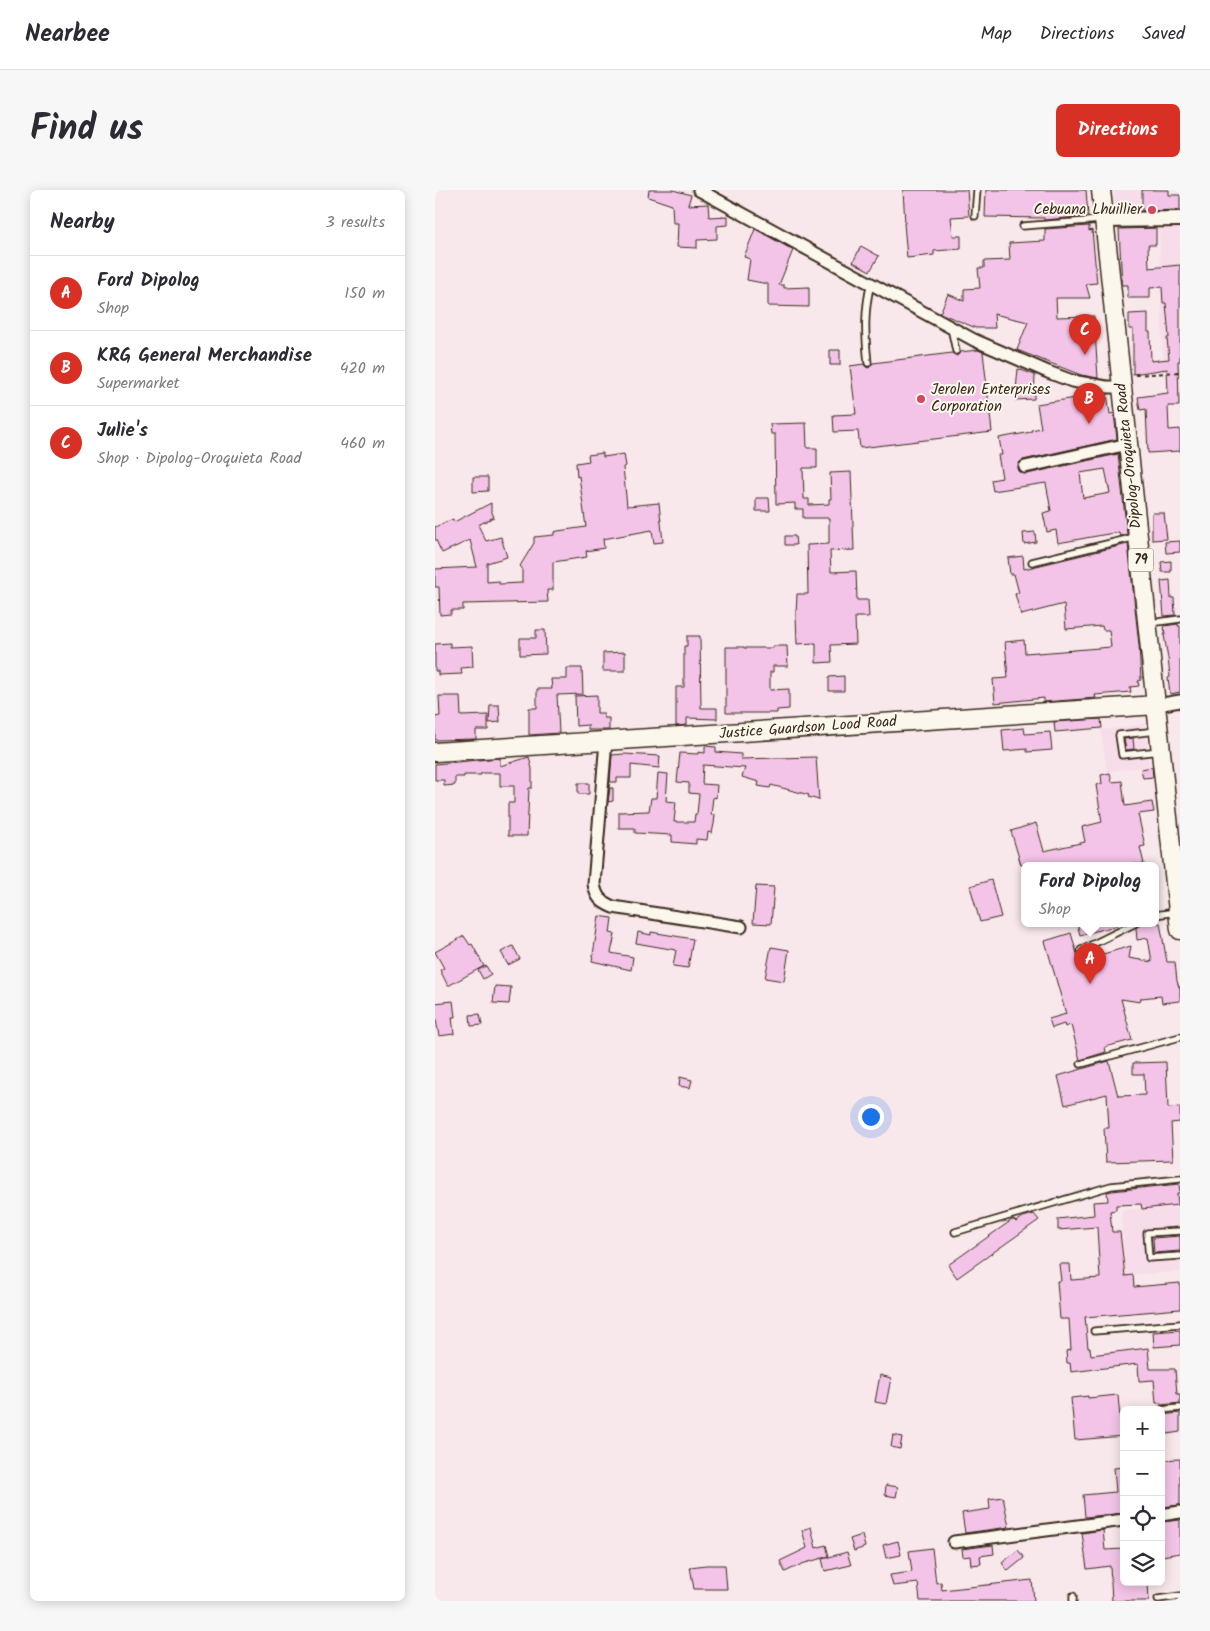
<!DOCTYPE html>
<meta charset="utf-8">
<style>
:root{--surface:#fff;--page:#f7f7f7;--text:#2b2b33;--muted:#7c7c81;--line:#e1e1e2;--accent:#d93025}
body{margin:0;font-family:Kalam,sans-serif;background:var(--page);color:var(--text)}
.controls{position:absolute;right:15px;bottom:15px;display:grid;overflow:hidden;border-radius:8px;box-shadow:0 2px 12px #0003}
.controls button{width:45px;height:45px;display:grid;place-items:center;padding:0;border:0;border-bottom:1px solid var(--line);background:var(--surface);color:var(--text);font:25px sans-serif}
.you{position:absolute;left:435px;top:926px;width:18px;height:18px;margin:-12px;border:4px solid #fff;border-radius:50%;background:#1a73e8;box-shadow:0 0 0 8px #1a73e833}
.badge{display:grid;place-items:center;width:32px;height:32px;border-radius:50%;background:var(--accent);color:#fff;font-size:16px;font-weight:700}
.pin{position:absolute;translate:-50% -41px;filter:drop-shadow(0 1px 2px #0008)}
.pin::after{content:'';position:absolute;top:26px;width:18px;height:15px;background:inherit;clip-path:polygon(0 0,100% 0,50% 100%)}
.popup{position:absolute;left:586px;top:672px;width:138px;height:65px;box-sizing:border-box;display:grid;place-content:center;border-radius:8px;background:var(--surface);filter:drop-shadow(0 1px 4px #0005);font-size:16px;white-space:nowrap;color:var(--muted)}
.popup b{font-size:19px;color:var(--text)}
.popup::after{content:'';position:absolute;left:50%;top:100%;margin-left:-10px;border:10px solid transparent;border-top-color:var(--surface)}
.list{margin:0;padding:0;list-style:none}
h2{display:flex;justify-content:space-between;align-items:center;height:65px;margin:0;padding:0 20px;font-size:21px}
h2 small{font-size:16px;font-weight:400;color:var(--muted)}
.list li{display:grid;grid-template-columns:32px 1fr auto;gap:15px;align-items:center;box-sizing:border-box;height:75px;padding:0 20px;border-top:1px solid var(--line)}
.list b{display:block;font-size:19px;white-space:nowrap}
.list p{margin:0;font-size:16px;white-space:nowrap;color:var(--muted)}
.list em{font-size:16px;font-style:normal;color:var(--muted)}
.icon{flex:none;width:28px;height:28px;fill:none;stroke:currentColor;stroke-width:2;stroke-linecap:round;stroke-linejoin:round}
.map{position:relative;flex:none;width:745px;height:1411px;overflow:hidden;border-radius:8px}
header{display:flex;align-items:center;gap:30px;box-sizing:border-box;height:70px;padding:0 25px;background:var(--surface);border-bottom:1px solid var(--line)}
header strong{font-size:24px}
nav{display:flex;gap:28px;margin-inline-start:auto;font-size:18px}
.intro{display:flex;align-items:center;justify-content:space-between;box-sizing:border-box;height:120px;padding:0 30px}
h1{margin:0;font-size:35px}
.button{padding:12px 22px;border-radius:8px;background:var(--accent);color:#fff;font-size:18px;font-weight:700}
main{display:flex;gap:30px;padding:0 30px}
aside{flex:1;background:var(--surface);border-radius:8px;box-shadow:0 2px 12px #0003}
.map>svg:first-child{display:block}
.built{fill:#f7ddea}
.building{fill:#f3c4e8;stroke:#3b2a1e;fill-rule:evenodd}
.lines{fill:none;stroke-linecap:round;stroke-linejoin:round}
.service-casing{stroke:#3b2a1e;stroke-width:9}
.minor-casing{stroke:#3b2a1e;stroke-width:15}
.tertiary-casing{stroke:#3b2a1e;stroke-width:18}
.primary-casing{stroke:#3b2a1e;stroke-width:21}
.path{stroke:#3b2a1e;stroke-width:2;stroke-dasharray:4 4;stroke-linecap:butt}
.service{stroke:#fbf7ec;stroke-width:5.5}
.minor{stroke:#fbf7ec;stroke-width:11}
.tertiary{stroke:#fbf7ec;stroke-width:14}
.primary{stroke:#fbf7ec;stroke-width:18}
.poi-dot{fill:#d1495b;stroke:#fbf7ec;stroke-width:2}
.labels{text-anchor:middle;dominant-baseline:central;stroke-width:4;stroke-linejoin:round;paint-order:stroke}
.shield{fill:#fbf7ec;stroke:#75685c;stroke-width:1}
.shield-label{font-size:14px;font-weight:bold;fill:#3b2a1e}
.poi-label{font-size:15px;fill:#3b2a1e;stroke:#fbf7ec;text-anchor:end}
.street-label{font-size:15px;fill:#3b2a1e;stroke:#fbf7ec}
</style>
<header>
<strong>Nearbee</strong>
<nav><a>Map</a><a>Directions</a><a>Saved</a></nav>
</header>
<div class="intro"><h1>Find us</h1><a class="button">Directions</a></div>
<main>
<aside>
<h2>Nearby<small>3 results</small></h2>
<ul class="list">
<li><span class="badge">A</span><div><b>Ford Dipolog</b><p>Shop</p></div><em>150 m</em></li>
<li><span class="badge">B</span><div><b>KRG General Merchandise</b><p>Supermarket</p></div><em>420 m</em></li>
<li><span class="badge">C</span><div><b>Julie's</b><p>Shop · Dipolog-Oroquieta Road</p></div><em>460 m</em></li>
</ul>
</aside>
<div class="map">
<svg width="745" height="1411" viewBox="0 0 745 1411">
<rect width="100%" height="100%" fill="#f9e8eb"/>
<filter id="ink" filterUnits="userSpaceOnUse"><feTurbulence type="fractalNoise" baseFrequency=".02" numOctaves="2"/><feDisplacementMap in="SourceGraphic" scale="10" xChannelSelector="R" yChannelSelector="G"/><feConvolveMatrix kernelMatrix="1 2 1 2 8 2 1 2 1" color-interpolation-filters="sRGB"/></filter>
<g filter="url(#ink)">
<!-- built -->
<path class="built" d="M679 0H705V23L680 24Z
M724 32H745V181L728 182Z
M709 534 715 576 672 582 666 540Z
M745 1017V1082L690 1085 686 1020Z"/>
<!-- building -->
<path class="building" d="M214 0H238L256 5 253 15 273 14 274 27 293 26V35L282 36V49L262 50V58L242 57 243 33H238L237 15 213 7Z
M468 0H532L534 26 516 27 518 46H526V59L499 61V65L472 68 469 33H470Z
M551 0H651L653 26 609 30V28L550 27Z
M707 0H734V5H745V20L707 21Z
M654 36V41L657 40 662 93 651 94 655 108H621L622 127 659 126 663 188 646 185 582 160 593 132 559 124 560 138H541L505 123 513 104 529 111V99L545 98 543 78H549V71L575 70 574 53 610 51V39Z
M721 38V55H713L714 78 745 75V171H743L744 216H733L734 240 745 239V261L713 263 711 219 705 220 703 207 733 203 732 179 698 184V139H694V124L713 123V142H715L716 171 734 169 732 148H734L731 113H728L727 97 715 98V108H693V95H687L684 39Z
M320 39 358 60 344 95H349V98L374 97V117L333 116V94L312 90 315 69 309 67Z
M426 56 444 66 435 81 418 72Z
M395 160H405V175H395Z
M543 160 548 162 557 242 425 258 423 241 399 242 398 225 421 224 415 176 429 174 431 177 434 178 438 173 517 163 522 166 525 162Z
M583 179 600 185 599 209 580 210Z
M666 204H672L675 224 679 223 682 249 588 270 585 272 583 278 585 282 592 284 683 264 692 344 685 346 684 342 623 353 621 340 612 342 608 323 616 321 611 293 558 301 556 290 567 288 563 265H567L564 248 596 242V240L606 238 602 214ZM670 279 675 303 648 308 645 283Z
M371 233 372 258H382V278H368L369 309H374V315L394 314V309H396L395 283 416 282 419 360 395 361 396 382 421 381 422 410H433L434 427H420L421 454 396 455 397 472 381 473V453L362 454 361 425 362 404H373L372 355 394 354V328H368V319H360V313L341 314 340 244H336L335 234Z
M168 263V267L189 264 191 276 188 277 192 316 224 313 228 352 219 353 217 340 168 349 169 358 151 361 152 367 118 372V400H112L113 412 28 414V420H16V424L5 425 4 397H0V379L42 377 35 350 7 363 0 348V337L18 329 19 332 56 313V320L59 327 43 335 51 351 66 347 72 367 52 373V392L64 391V394L87 393V378L85 376 99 353V347L119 345V342L123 341 151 337 144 286 142 287 141 273 154 271 153 265Z
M38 287H53V301L38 302Z
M321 308H334L335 321H321Z
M717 323H729L732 349 717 350Z
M600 342 601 352 589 354 588 343Z
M350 346H360L361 355H350Z
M745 351V362L731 363 730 352Z
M693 354 704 455 706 490 703 491 704 496 695 497 696 502 660 505 661 508 609 512V508L560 513 558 489 573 488 570 452 589 450 590 463 603 462V463L676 457 674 440H668L667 436 631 439 629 414 586 425 580 404 584 403 579 384H575L573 368 588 366 589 379Z
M736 371V382H727L726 372Z
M735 390 736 408H739L740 425 729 426 726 391Z
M743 434V436H745V502L735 504 733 488 735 487 733 468 729 445H730L729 436Z
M101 440H110L111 464 85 465V448H101Z
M252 446H265L266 518H282V529L252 528V535L241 536V497H249V456H252Z
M15 453V457L37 456 38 477 26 478 27 484 3 485V481H0V454Z
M338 456H352L353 476H338V482H335V500L354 499V519L342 520V523H291V457H309V458H338Z
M190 462V481H168V463Z
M132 478H147L148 504 122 505 124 543 94 545V518H102V499H117L116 489H132Z
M409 486V501H394V487Z
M162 505V523H169V528H174V540H153V535L141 536 140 506Z
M4 506H25L26 526 53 525V540H41V549L0 550V527L5 526Z
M55 515H64L65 532 54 533Z
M666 529 667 538 620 542 619 532Z
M589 538 590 544 615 542 617 560 592 562V559L569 561 567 540Z
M698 548 699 559 691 560 689 549Z
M270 556 281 557V562L306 564V569L381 567 384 610 373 607 374 605 336 595 335 598 323 596 324 592 307 587 310 578 268 575 267 594 282 595 281 608 278 607 276 625H280L279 634 277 643 273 642 272 650 261 649V654L237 652V645L200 643V638H184V622L214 621 216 608H221L223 583 233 584 231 611 241 612 239 632H259L260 624H262L264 604 254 603V593L242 592 245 563 263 564V562L270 563Z
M189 564 225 566 224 578 196 575V588H182V592H175L177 565Z
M94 567 97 579V598H94L92 646H73V613H79V596H65V583H46V585H29V587H20V595L9 596V590H0V574L65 568V576Z
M717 577 718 587 708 588 706 579Z
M675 583 677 592 687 591 690 616 717 612 719 622 703 624 710 656 705 657 709 674 586 675 576 641 601 633 609 661 650 652 647 637 667 632 661 595 667 594 666 585Z
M143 593H154V604H143Z
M175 598H178V611L173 612Z
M556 690 566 727 545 732 535 696Z
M321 696 339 697 336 734 318 733Z
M164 726 177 728 175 743 180 744 176 763 198 767 196 780 157 771Z
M642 733H681V736L645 745Z
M706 733H725L732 772H740L742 791 744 797H745V811L727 813 726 806 706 808 705 812 686 809 697 850 670 857 671 862 645 870 636 835 630 837 629 834 617 838 614 829 631 824 610 751 636 743 644 771 696 756 694 768 717 772 713 748 702 750 701 738Z
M203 742 216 745V742L258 749 253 778 238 776 241 760 201 753Z
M29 746 35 755 37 754 49 776 13 796 5 780 9 778 0 762Z
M78 756 85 769 73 775 66 762Z
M336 757 354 760 349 791 330 788Z
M51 776 56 784 48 789 43 780Z
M60 796 76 797 74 814 58 813Z
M18 811 20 827H17L19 844 4 846 0 825V813Z
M45 824 47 835 36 836 35 825Z
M674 871 683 906 710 905 709 884H698V873L731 872 733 918 745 917V932L736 933 738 970 671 972 669 938H674L672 904 630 915 623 886Z
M245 887 257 890 255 898 244 896Z
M744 994 745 1003H742L743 1015 707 1019 706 1014 681 1015V1020L675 1021 677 1042H685L690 1086 698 1085 699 1097 745 1093V1119L650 1127 653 1158H655L656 1165 713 1158 715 1179H740L742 1204H745V1213L726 1215V1213H721L719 1190 704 1191 703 1174 636 1182 635 1173H632L631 1161 636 1160 634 1129H625L622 1091H626L624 1074H635L636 1090 665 1088 662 1037 623 1040V1029L659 1025 658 1012 673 1011 672 1002 677 1001Z
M599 1024 604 1030 522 1088 513 1075 577 1030H579L581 1032 588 1027Z
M745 1046V1061L719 1063 718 1048Z
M745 1140V1155L719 1157 718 1142Z
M445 1185 456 1188 451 1214 440 1212Z
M683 1205 685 1228H689V1246L640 1250 636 1208 653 1206V1208Z
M745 1223V1242L732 1244V1241L726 1242V1225Z
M458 1245 467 1247 465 1259 456 1257Z
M745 1269V1315L726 1317V1270Z
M689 1277V1323L650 1327 648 1305 681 1302 679 1278Z
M451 1295 463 1297 461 1307 450 1305Z
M568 1307 574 1337 530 1343 527 1323 555 1319 554 1309Z
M745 1330V1363L727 1366 726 1332Z
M376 1337 381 1358 391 1355 394 1366 367 1374 350 1382 345 1371 372 1358 367 1340Z
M668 1340 670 1360 689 1359V1371H687L689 1392H713L714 1411H677L675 1376 652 1379 647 1343Z
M427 1345 430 1357 419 1361 415 1349Z
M463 1351 466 1365 451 1368 448 1355Z
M558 1355 559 1364 545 1366 546 1374 536 1375 535 1366 528 1367 527 1359Z
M497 1358 501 1393 506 1392 507 1400 597 1390 599 1411H485L483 1393 458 1396 455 1385 477 1382 474 1361Z
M583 1360 589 1368 573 1381 567 1373Z
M412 1362 416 1375 390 1381 387 1369Z
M271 1375H290L292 1399H259L255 1377Z"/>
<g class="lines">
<defs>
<path id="service" d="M540 26 542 0
M588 36 666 30
M516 138 521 161
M433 173C430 145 429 120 436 93
M597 372 701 347
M715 433 745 429
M722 541 684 545 687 565 725 561
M720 725 741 722
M646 760 701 733
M646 874 745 847
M745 1041 712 1043 714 1068 745 1066
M520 1042 676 996 745 989
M659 1141 745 1134
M726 1220 745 1218
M638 1406V1411
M723 1409 745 1406"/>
<path id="minor" d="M264 0 539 150 613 182 637 191 671 197H686
M590 277 693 254
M722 515 745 511
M171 551 159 694C161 707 166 712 178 717L306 737
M726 1325 745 1322
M519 1352 689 1330"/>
<path id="tertiary" d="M668 30 745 29"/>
<path id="primary" d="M666 0 745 740
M0 562 722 515"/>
</defs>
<!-- service casing -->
<use href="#service" class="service-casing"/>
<!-- minor casing -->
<use href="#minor" class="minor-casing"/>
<!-- tertiary casing -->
<use href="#tertiary" class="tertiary-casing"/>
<!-- primary casing -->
<use href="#primary" class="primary-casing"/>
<!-- path -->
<path class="path" d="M700 185 745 182"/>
<!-- service -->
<use href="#service" class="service"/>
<!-- minor -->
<use href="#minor" class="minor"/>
<!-- tertiary -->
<use href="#tertiary" class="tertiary"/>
<!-- primary -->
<use href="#primary" class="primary"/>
</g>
</g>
<!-- markers -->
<g class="poi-dot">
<circle cx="717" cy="20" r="5"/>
<circle cx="486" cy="209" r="5"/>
</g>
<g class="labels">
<!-- shield labels -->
<rect class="shield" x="693.5" y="358.5" width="25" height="23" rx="4"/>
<g class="shield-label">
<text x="706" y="370">79</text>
</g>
<!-- poi labels -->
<g class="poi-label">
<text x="707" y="20">Cebuana Lhuillier</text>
<text x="496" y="200" text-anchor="start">Jerolen Enterprises<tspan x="496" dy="17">Corporation</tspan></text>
</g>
<!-- street labels -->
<g class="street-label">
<text transform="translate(694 266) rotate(-96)">Dipolog-Oroquieta Road</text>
<text transform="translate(373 538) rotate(-4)">Justice Guardson Lood Road</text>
</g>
</g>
</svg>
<div class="controls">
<button>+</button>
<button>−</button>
<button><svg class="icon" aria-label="locate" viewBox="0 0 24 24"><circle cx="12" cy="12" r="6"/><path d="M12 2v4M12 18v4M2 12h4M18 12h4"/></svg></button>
<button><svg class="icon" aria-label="layers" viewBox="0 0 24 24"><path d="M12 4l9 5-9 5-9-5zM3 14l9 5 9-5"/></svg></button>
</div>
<div class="you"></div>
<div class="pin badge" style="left:655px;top:794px">A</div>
<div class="popup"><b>Ford Dipolog</b>Shop</div>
<div class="pin badge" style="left:654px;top:234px">B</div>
<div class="pin badge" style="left:650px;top:165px">C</div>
</div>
</main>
